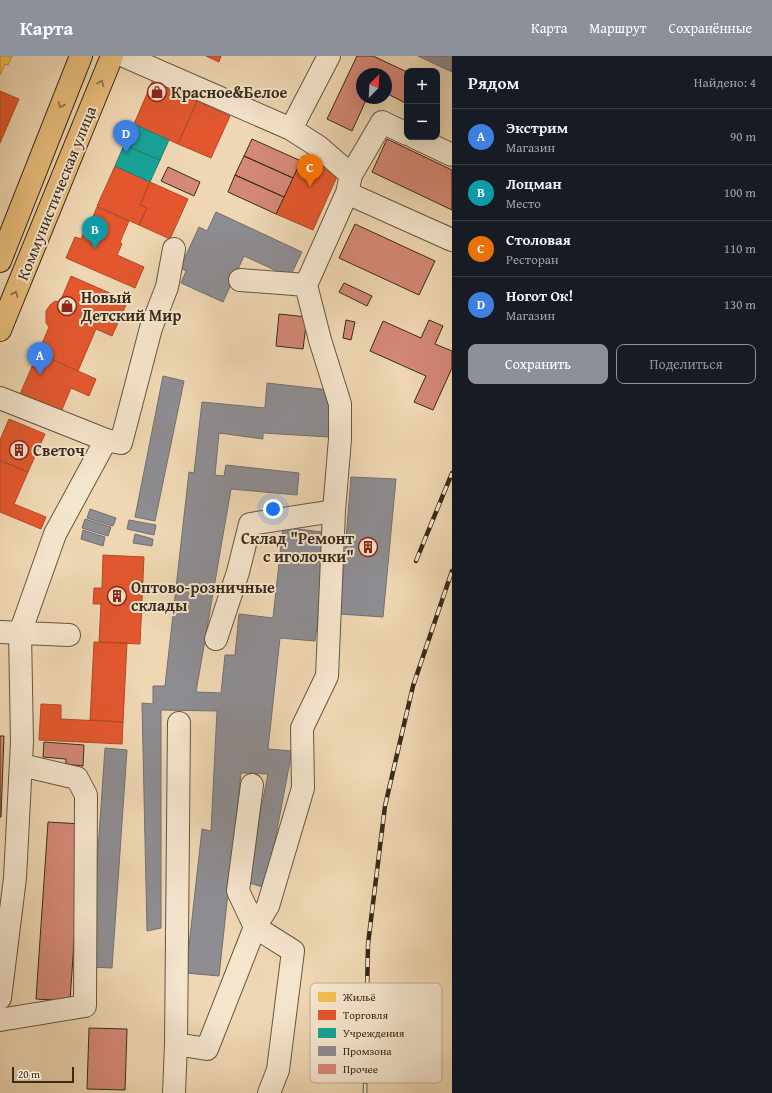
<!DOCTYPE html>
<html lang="ru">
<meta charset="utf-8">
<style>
:root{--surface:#171b24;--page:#20242c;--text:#f1f3f6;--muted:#9ea1a6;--line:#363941;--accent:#8c9099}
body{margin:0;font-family:"Gentium Book Plus",serif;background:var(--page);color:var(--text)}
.controls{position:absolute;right:12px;top:12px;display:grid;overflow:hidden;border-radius:8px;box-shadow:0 4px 16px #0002}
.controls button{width:36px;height:36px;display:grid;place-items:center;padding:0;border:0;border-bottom:1px solid var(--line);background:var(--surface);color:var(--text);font:20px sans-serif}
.compass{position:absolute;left:356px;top:12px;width:36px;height:36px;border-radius:50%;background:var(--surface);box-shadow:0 4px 16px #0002;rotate:24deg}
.scale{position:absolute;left:12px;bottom:10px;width:62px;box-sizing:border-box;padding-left:4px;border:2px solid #392a1a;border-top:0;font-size:11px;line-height:14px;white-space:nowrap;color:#392a1a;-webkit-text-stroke:3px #f4e5cd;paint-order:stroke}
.you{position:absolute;left:273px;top:453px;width:14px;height:14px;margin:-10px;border:3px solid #fff;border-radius:50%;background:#1a73e8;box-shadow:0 0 0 6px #1a73e833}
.badge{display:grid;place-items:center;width:26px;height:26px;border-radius:50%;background:var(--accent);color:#fff;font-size:13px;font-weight:700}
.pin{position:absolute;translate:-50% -33px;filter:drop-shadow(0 1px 2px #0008)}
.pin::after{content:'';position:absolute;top:21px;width:14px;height:12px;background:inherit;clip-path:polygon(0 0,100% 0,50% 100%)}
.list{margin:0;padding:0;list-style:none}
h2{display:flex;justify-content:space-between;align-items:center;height:52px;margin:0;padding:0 16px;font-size:17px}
h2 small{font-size:13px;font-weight:400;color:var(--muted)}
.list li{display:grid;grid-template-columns:26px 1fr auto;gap:12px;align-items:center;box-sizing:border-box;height:56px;padding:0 16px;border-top:1px solid var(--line)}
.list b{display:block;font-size:15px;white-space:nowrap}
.list p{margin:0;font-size:13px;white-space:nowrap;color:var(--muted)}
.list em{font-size:13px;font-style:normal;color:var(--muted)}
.actions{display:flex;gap:8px;padding:12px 16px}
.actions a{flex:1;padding:9px 0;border:1px solid var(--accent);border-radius:8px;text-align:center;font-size:14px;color:var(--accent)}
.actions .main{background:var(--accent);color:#fff}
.map{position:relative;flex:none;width:452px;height:1037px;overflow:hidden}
header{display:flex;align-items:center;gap:24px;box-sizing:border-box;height:56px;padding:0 20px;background:var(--accent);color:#fff}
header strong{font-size:19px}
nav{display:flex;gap:22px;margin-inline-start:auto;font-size:14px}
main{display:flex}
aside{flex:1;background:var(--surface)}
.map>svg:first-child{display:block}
.homes{fill:#f2c14e;stroke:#ba943e}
.shops{fill:#e4572e;stroke:#b14a28}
.public{fill:#17a398;stroke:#217f72}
.industry{fill:#8d8d92;stroke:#746f6e}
.building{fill:#d48876;stroke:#392a1a}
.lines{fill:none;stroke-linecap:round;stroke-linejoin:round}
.minor-casing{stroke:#665540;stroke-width:24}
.major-casing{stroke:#392a1a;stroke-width:24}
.minor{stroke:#f4e5cd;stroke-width:22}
.major{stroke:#e7bc79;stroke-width:22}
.rail-casing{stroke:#392a1a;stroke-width:4.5}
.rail{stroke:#f4e5cd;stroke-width:3;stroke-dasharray:9;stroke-linecap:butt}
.oneway{stroke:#876c45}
.labels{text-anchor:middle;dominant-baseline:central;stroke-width:4;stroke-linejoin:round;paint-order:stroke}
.poi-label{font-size:16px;font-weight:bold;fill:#392a1a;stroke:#f4e5cd;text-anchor:start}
.street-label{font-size:16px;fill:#392a1a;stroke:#f4e5cd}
.key{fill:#f4e5cd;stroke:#bcad97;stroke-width:1}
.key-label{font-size:11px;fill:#392a1a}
</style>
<header>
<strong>Карта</strong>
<nav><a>Карта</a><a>Маршрут</a><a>Сохранённые</a></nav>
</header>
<main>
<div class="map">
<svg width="452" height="1037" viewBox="0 0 452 1037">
<rect width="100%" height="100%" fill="#eed7b2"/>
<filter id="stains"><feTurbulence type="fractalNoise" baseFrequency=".005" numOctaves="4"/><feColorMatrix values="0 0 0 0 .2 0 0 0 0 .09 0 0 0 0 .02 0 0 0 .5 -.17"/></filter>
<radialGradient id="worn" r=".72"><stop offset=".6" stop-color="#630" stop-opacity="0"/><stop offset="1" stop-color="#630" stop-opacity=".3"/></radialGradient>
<!-- homes -->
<path class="homes" d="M0 0H12L8 9 5 8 0 19Z"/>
<!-- shops -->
<path class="shops" d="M206 0H221L219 6Z
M152 26 197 45 178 88 134 68Z
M0 35 19 43 0 87Z
M197 45 230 60 211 102 178 88Z
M303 100 339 116 313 174 276 158Z
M115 110 150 126 140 149 147 152 139 169 97 150Z
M150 126 188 143 170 183 139 169 147 152 140 149Z
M97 151 129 165 120 186 122 188 117 199 144 211 135 232 66 202 75 181 81 183 86 171 88 172Z
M71 220 112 238 110 242 126 249 112 280 96 273 78 315 38 297 49 271 46 267V255L50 249 55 245 60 246Z
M38 297 96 323 89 340 71 332 61 356 20 338Z
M9 363 45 378 28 416 0 404V384Z
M0 405 28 416 14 448 46 461 41 473 0 456Z
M103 499 144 501 140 588 99 586 101 548H93L94 532H102Z
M94 586 127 587 123 666 90 664Z
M41 648 61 649V663L123 666 122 688 39 684Z"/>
<!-- public -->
<path class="public" d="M134 68 169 84 160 104 124 89Z
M124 89 160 104 150 126 115 110Z"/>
<!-- industry -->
<path class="industry" d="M418 0H452V16Z
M216 156 302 196 290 221 244 200 223 246 181 227 186 215 180 212 199 171 207 175Z
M163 320 184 325 155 465 135 461Z
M267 327 330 334 329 381 263 377V383L219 377 215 419 224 420 226 409 299 417 297 439 231 433 196 636 221 637 225 599H235L239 558 273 562 283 471 329 477 315 585 280 582 268 693 292 695 266 832 246 826 268 718 241 717 219 920 186 917 202 773 211 775 217 655 161 654V872L147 875 142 647 153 648V630H165L189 416 194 417 202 346 265 352Z
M351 421 396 423 383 561 340 558Z
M90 453 116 462 113 470 87 462Z
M85 463 111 471 108 480 82 472Z
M129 464 156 469 154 479 127 473Z
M83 474 105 481 103 490 81 483Z
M135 478 153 483 152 490 133 487Z
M105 692 127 694 112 912 90 911Z"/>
<!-- building -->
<path class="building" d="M357 0H373L407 16V48L386 37V18H362V42H367L352 75 327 63Z
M252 83 301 105 293 122 244 100Z
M387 83 452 114V154L372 116Z
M244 100 293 122 284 141 235 119Z
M168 111 200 126 194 140 161 125Z
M235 119 284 141 276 158 228 136Z
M355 168 435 205 419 239 339 202Z
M344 227 372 240 367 250 339 236Z
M279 258 307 261 303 293 276 290Z
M346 264 355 266 351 284 343 282Z
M429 264 443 270 435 288 452 295V312L433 354 414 346 426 320 370 295 383 265 421 282Z
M0 680H4L1 761H0Z
M44 686 84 689 83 710 66 708V703L43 701Z
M48 766 82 768 70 945 36 943Z
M89 972 127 973 125 1034 87 1033Z"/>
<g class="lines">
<defs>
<path id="minor" d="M124 0 291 73 319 91 351 119 347 137 452 184
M291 73 329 0
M414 81 452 99
M351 119 382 66 407 78
M240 224 306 229 347 137
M0 342 106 384 121 387 151 272 167 231 174 193
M0 576 69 579
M216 583 238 516 250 468 334 455
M179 667 176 988 207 993 255 871 238 835 252 729
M0 942 15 822 22 686 20 577 55 478 106 384
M0 964 85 950 86 739 77 722 21 709
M174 1037 176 988
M269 1037 278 1014 293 895 255 871 268 850 303 732 302 672 327 620 334 455 340 383V348L320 284 306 229"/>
<path id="major" d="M0 205 81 0
M0 274 112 0"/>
</defs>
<!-- minor casing -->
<use href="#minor" class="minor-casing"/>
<!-- major casing -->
<use href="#major" class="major-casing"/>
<!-- minor -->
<use href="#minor" class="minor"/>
<!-- major -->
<use href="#major" class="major"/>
<defs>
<path id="rail" d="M416 505 452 417
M365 1037 368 888 385 750 413 630 452 515"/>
</defs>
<!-- rail casing -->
<use href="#rail" class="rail-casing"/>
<!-- rail -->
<use href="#rail" class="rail"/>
</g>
<!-- one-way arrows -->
<defs><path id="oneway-chevron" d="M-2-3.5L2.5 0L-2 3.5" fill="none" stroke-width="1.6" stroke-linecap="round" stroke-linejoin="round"/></defs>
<g class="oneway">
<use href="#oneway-chevron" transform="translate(101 27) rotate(-68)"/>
<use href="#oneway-chevron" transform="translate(61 49) rotate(112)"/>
<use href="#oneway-chevron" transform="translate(15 238) rotate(-67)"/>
</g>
<!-- icons -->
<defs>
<symbol id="shop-ring" viewBox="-11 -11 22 22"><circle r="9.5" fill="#f4e5cd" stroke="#8f2418" stroke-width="1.5"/><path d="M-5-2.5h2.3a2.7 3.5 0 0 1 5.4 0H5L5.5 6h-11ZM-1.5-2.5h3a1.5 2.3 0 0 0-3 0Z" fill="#8f2418"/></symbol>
<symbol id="building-ring" viewBox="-11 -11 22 22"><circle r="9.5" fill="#f4e5cd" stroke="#8f2418" stroke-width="1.5"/><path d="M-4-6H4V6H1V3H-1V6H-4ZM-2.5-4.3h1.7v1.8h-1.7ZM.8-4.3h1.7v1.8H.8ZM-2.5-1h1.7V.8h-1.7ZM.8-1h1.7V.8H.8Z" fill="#8f2418"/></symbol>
</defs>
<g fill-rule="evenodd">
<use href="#shop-ring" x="146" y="25" width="22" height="22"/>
<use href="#shop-ring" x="56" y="239" width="22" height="22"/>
<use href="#building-ring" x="8" y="383" width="22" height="22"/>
<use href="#building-ring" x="357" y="480" width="22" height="22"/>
<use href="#building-ring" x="106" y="529" width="22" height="22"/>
</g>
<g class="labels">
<!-- poi labels -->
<g class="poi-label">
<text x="171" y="36">Красное&amp;Белое</text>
<text x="81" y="241">Новый<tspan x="81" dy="18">Детский Мир</tspan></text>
<text x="33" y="394">Светоч</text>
<text x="354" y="482" text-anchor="end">Склад "Ремонт<tspan x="354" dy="18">с иголочки"</tspan></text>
<text x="131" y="531">Оптово-розничные<tspan x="131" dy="18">склады</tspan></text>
</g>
<!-- street labels -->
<g class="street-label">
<text transform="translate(56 137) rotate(-68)">Коммунистическая улица</text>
</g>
</g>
<!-- legend -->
<rect x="310" y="927" width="132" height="100" rx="6" class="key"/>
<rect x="318" y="936" width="18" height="10" fill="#f2c14e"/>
<rect x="318" y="954" width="18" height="10" fill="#e4572e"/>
<rect x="318" y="972" width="18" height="10" fill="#17a398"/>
<rect x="318" y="990" width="18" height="10" fill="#8d8d92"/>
<rect x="318" y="1008" width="18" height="10" fill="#d48876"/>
<g class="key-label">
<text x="343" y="945">Жильё</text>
<text x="343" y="963">Торговля</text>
<text x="343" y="981">Учреждения</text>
<text x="343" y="999">Промзона</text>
<text x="343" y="1017">Прочее</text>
</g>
<rect width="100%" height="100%" filter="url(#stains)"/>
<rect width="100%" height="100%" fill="url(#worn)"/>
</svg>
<div class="controls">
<button>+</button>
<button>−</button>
</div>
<svg class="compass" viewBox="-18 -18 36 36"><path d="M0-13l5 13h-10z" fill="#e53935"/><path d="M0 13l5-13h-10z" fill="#9ea1a6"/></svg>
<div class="scale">20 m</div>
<div class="you"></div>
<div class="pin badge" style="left:40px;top:319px;background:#3f7fe0">A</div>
<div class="pin badge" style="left:95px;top:193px;background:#0f9aa8">B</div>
<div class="pin badge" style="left:310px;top:131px;background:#e8710a">C</div>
<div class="pin badge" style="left:126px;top:97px;background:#3f7fe0">D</div>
</div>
<aside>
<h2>Рядом<small>Найдено: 4</small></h2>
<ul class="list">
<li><span class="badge" style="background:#3f7fe0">A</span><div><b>Экстрим</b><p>Магазин</p></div><em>90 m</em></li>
<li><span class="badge" style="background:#0f9aa8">B</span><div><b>Лоцман</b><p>Место</p></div><em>100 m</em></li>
<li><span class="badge" style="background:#e8710a">C</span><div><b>Столовая</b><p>Ресторан</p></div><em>110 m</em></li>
<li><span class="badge" style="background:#3f7fe0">D</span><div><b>Ногот Ок!</b><p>Магазин</p></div><em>130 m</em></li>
</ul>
<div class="actions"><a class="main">Сохранить</a><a>Поделиться</a></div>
</aside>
</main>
